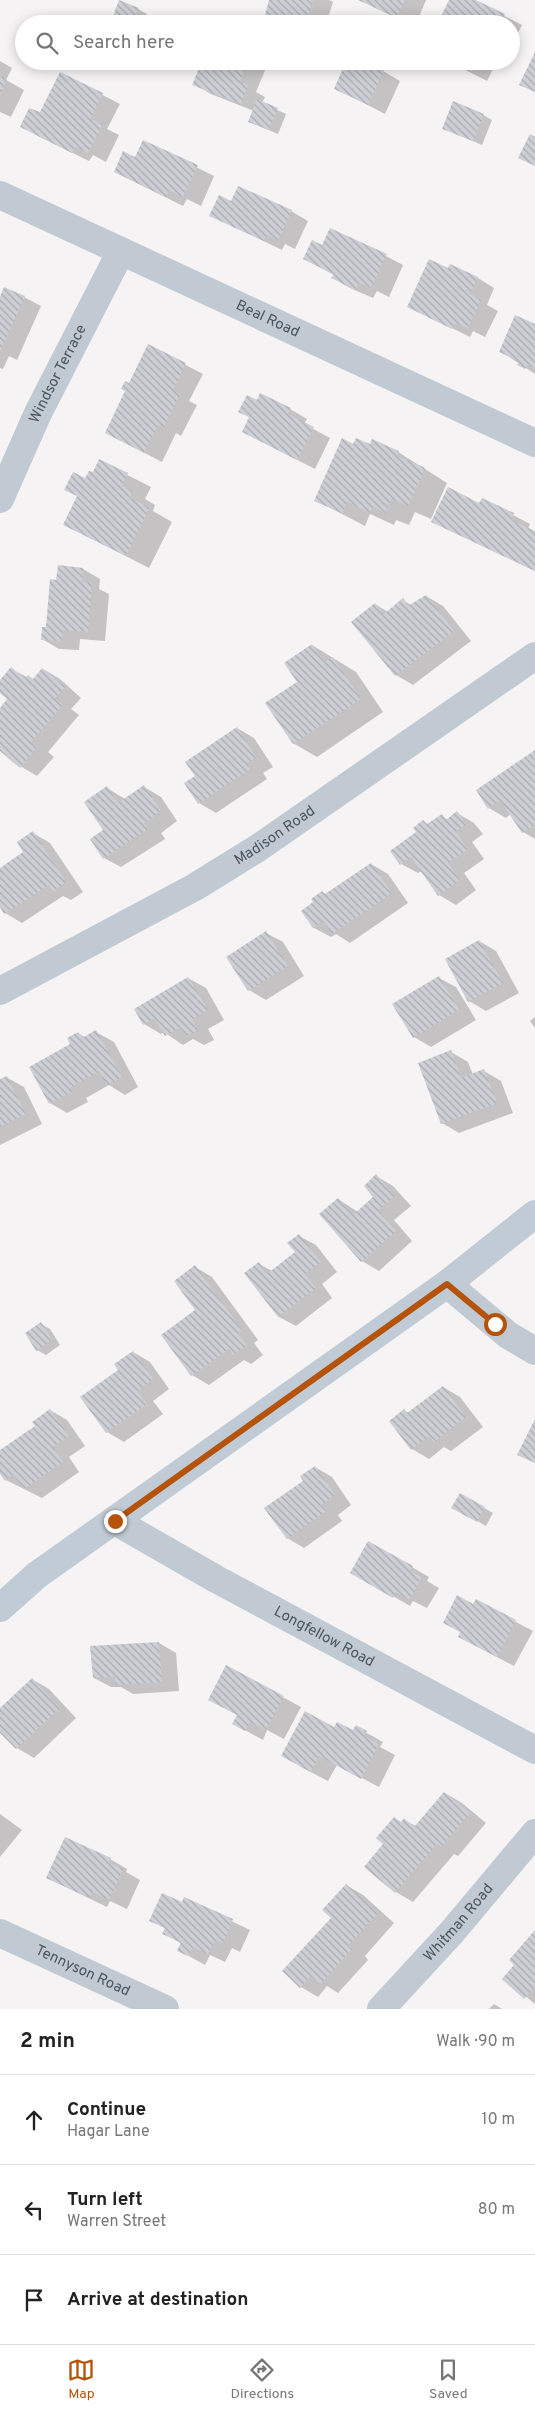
<!DOCTYPE html>
<meta charset="utf-8">
<style>
:root{--surface:#fff;--page:#f2f2f2;--text:#222;--muted:#767676;--line:#e0e0e0;--accent:#b45309}
body{margin:0;font-family:Overpass,sans-serif;background:var(--page);color:var(--text)}
.stop{position:absolute;width:15px;height:15px;margin:-11px;border:4px solid #b45309;border-radius:50%;background:#fff}
.stop.end{background:#b45309;border-color:#fff;box-shadow:0 1px 5px #0008}
.list{margin:0;padding:0;list-style:none}
h2{display:flex;justify-content:space-between;align-items:center;height:65px;margin:0;padding:0 20px;font-size:21px}
h2 small{font-size:16px;font-weight:400;color:var(--muted)}
.list li{display:grid;grid-template-columns:32px 1fr auto;gap:15px;align-items:center;box-sizing:border-box;height:90px;padding:0 20px;border-top:1px solid var(--line)}
.list b{display:block;font-size:19px;white-space:nowrap}
.list p{margin:0;font-size:16px;white-space:nowrap;color:var(--muted)}
.list em{font-size:16px;font-style:normal;color:var(--muted)}
.icon{flex:none;width:28px;height:28px;fill:none;stroke:currentColor;stroke-width:2;stroke-linecap:round;stroke-linejoin:round}
.map{position:relative;flex:none;width:535px;height:2009px;overflow:hidden}
.search{position:absolute;background:var(--surface);box-shadow:0 2px 12px #0003;left:15px;right:15px;top:15px;height:55px;display:flex;align-items:center;gap:12px;box-sizing:border-box;padding:0 18px;border-radius:28px;color:var(--muted);font-size:19px}
.sheet{height:335px;background:var(--surface)}
nav{display:flex;justify-content:space-around;align-items:center;box-sizing:border-box;height:70px;border-top:1px solid var(--line);background:var(--surface);font-size:14px;color:var(--muted)}
nav a{display:grid;justify-items:center;gap:2px}
nav .on{color:var(--accent)}
.map>svg:first-child{display:block}
.shadow{fill:#0003}
.building{fill:url(#building-back-hatch)}
.lines{fill:none;stroke-linecap:round;stroke-linejoin:round}
.minor{stroke:#c1cad2;stroke-width:28}
.tertiary{stroke:#c1cad2;stroke-width:28}
.secondary{stroke:#c1cbd6;stroke-width:28}
.route{stroke:#b45309;stroke-width:6}
.labels{text-anchor:middle;dominant-baseline:central;stroke-width:4;stroke-linejoin:round;paint-order:stroke}
.street-label{font-size:15px;fill:#4a5661;stroke:#fff}
</style>
<div class="map">
<svg width="535" height="2009" viewBox="0 0 535 2009">
<defs>
<pattern id="building-back-hatch" width="6" height="6" patternUnits="userSpaceOnUse" patternTransform="scale(1.25)"><rect width="6" height="6" fill="#cdcfd5"/><path d="M-1 5l2 2M0 0l6 6M5-1l2 2" fill="none" stroke="#a8abb0"/></pattern>
</defs>
<rect width="100%" height="100%" fill="#f5f3f3"/>
<!-- shadow -->
<path class="shadow" d="M271 0H329L333 2 326 24H277L266 17Z
M359 0H426L416 24H409Z
M450 0H473L522 25 511 47V24H439Z
M138 9 147 14 143 24H131L114 15Z
M0 61 12 68 6 80 24 90 11 117 0 112Z
M203 61H269L256 92 265 97 262 103 286 114 278 134 249 122 254 111 211 94 194 84Z
M448 61H497L487 81Z
M383 71 400 81 385 114 335 88Z
M60 73 120 104 107 129 119 135 106 162 93 155 89 161 38 136 40 114Z
M483 115 492 120 482 145 443 128Z
M144 141 214 176 201 206 187 199 183 206 115 172 136 159Z
M232 203 291 211 308 221 295 249 285 244 282 250 211 216Z
M322 246 386 256 403 265 389 297 377 291 373 298 350 288 333 278 334 275 304 259Z
M449 270 478 278 494 288 487 305 498 311 485 337 473 331 470 337 409 307Z
M24 297 41 306 17 360 9 356 3 369 0 368V300Z
M535 326V374L500 351Z
M149 346 203 374 189 401 197 405 181 436 176 433 162 462 106 433Z
M257 401 290 409 307 419 304 424 330 438 315 469 243 432Z
M354 445H371L398 452 447 483 431 519 415 512 409 525 396 520 394 525 370 514 365 526 315 500Z
M100 461 151 487 145 499 155 505 153 511 172 522 149 568 65 525 86 480 93 474Z
M513 515 530 524 528 529 535 533V571L433 522Z
M83 569 100 579 99 589 109 594 105 641 80 639 79 650 59 649 42 639Z
M426 596 443 606 471 641 413 685 396 675 375 604 388 612 403 600 411 605Z
M312 645 356 672 383 712 317 757 293 743 298 682Z
M11 669 33 680 43 669 60 679 81 698 71 709 79 715 48 752 54 757 37 776 20 766 0 749V710L9 699 0 691V682Z
M237 728 254 738 273 767 263 773 267 779 216 813 199 803 197 776Z
M535 752V839L523 832 511 814 506 818 489 808Z
M144 787 161 797 177 821 161 833 165 839 121 867 104 858 107 788 125 799Z
M457 813 474 823 483 834 472 842 484 859 464 873 476 890 456 905 439 895 422 871 418 873 401 864 424 822 429 825 442 816 448 820Z
M33 833 50 843 83 892 71 900 63 896 22 923 5 913 0 905V869L25 852Z
M371 864 388 874 408 903 350 943 336 934 331 937 314 928 303 911 315 902 322 892 327 895Z
M266 933 283 942 304 976 266 1000 249 990 228 957Z
M479 941 496 951 519 993 486 1011 469 1001Z
M188 978 206 988 224 1020 208 1029 214 1040 204 1045 193 1039 183 1045 164 1032 161 1034 144 1024Z
M439 978 456 987 476 1020 431 1047 414 1037Z
M535 1017V1028L530 1021Z
M96 1032 114 1042 138 1087 125 1095 109 1085 86 1098 88 1102 67 1113 50 1103 72 1045 78 1033 86 1038Z
M451 1052 468 1062 473 1075 484 1071 501 1081 513 1113 459 1133 442 1123Z
M6 1077 24 1087 42 1124 0 1145V1081Z
M376 1176 393 1186 411 1206 394 1220 412 1241 379 1271 362 1261 338 1199 358 1212 375 1197Z
M299 1236 316 1245 337 1272 322 1284 332 1298 296 1326 279 1317 246 1273 259 1264 272 1271 296 1253Z
M195 1267 212 1277 258 1340 254 1343 263 1355 251 1364 244 1360 209 1385 192 1375 197 1310Z
M41 1324 50 1329 60 1345 46 1355 37 1350Z
M133 1352 150 1362 169 1389 153 1401 163 1414 124 1442 107 1432 120 1370Z
M443 1387 460 1397 483 1427 451 1451 444 1447 429 1459 412 1449 404 1411 409 1413Z
M50 1410 67 1420 85 1446 69 1457 79 1472 42 1498 6 1480 0 1471V1452L37 1426Z
M315 1467 332 1477 351 1505 338 1515 342 1521 304 1548 287 1538 305 1481Z
M460 1494 493 1513 486 1526 453 1507Z
M369 1542 429 1577 427 1581 439 1588 427 1608 413 1601 410 1606 351 1572Z
M476 1601 533 1631 514 1666 459 1637Z
M159 1643 176 1653 179 1691 133 1694 121 1687H111L94 1678Z
M227 1667 301 1707 284 1739 267 1730 263 1740 234 1724 238 1715Z
M32 1679 49 1689 76 1718 34 1758 17 1748 0 1731V1710Z
M356 1727 383 1742 380 1747 395 1755 379 1787 337 1765 328 1781 299 1766 334 1729 354 1732Z
M445 1793 462 1803 486 1823 458 1856 454 1854 413 1902 396 1892 365 1867 404 1820 416 1826Z
M0 1814 22 1830 0 1857Z
M110 1859 127 1869 126 1872 140 1880 127 1909 110 1901 107 1907 47 1878Z
M346 1885 363 1895 394 1923 365 1956 368 1960 338 1993 327 1986 318 1997 301 1987 284 1971 333 1918Z
M185 1899 250 1930 240 1952 232 1948 225 1962 210 1955 205 1965 178 1950 182 1944 164 1934 166 1929 151 1920 183 1903Z
M535 1932V2004L504 1979 516 1965Z
M494 2004 502 2009H489Z"/>
<!-- building -->
<path class="building" d="M119 0 139 8 132 24 113 16Z
M269 0H313L306 24H285L264 18Z
M358 0H405L397 18Z
M449 0H476L505 14 501 24H437Z
M535 52V92L519 85Z
M202 61H248L240 82 248 86 241 104 192 85Z
M346 61H364L384 70 368 105 334 89Z
M448 61H475L470 72Z
M60 72 103 93 90 119 103 124 88 153 75 147 72 153 20 127 29 108 40 112Z
M0 76 7 79 0 95Z
M257 99 278 108 269 130 248 122Z
M453 101 484 114 473 141 442 129Z
M530 134 535 137V166L518 158Z
M143 140 198 165 183 197 169 190 166 197 114 172 123 151 135 157Z
M238 186 292 210 278 240 267 235 264 241 209 216 219 195 231 201Z
M330 228 387 254 371 288 359 282 356 290 331 278 334 274 303 259 312 240 322 245Z
M429 259 448 268 450 264 478 277 470 294 481 300 468 328 455 323 452 329 407 307Z
M4 287 25 296 0 352V297Z
M515 315 535 324V368L528 365 525 369 517 365 519 361 499 352Z
M148 344 186 363 173 390 180 394 164 427 158 425 144 453 105 433 125 391 121 389 125 381 129 383Z
M260 393 291 408 288 414 314 427 297 460 242 432 249 417 238 412 247 395 257 400Z
M342 438 353 444 356 438 370 444 372 439 399 451 397 456 425 468 408 506 392 499 385 513 373 507 370 513 347 502 342 513 314 501Z
M99 459 128 473 122 486 133 491 129 498 150 507 126 556 63 525 77 496 64 490 73 472 85 478 89 471 93 472Z
M448 487 479 503 482 498 514 513 511 520 535 531V571L431 522Z
M58 565 83 568 82 582 92 583 88 632 63 630 62 641 41 640 42 627H46L50 579 56 580Z
M426 595 454 631 395 676 351 622 375 603 384 614 403 598 408 606Z
M312 644 324 662 333 657 361 699 293 744 265 703 297 682 284 663Z
M11 667 25 679 28 675 33 679 42 668 65 687 55 698 63 705 31 742 37 747 20 768 0 751V708L7 699 0 693V680Z
M237 727 256 757 247 763 250 769 198 804 184 783 195 776 185 762Z
M535 750V825L522 833 500 800 488 809 476 790Z
M144 785 161 811 144 823 148 829 103 859 90 839 103 830 84 802 107 786 118 803Z
M457 811 466 824 456 832 468 849 448 863 460 880 438 896 411 857 400 865 390 851 416 832 413 828 423 820 427 824 442 814 446 820Z
M33 831 66 882 53 891 49 885 4 914 0 907V868L23 852 17 842Z
M371 863 392 893 332 934 324 921 313 928 301 911 313 902 311 899 322 891 325 894Z
M266 931 288 966 248 991 226 957Z
M479 940 503 983 468 1002 445 959Z
M439 976 459 1010 413 1038 392 1004Z
M188 977 208 1010 192 1019 198 1030 186 1036 180 1027 165 1036 154 1018 143 1025 134 1009Z
M96 1030 122 1077 107 1086 99 1071 70 1088 72 1092 49 1104 29 1067 70 1044 67 1038 78 1032 82 1038Z
M451 1050 461 1078 484 1069 497 1103 441 1124 418 1063Z
M7 1076 26 1114 0 1127V1079Z
M376 1174 395 1196 378 1210 396 1231 361 1262 319 1214 338 1198 353 1215 373 1197 364 1186Z
M299 1234 321 1262 305 1274 316 1288 278 1317 244 1273 259 1262 267 1274 295 1252 287 1243Z
M195 1265 242 1330 237 1333 247 1345 233 1355 229 1349 191 1376 161 1335 195 1310 174 1281Z
M41 1322 52 1340 36 1351 25 1333Z
M133 1351 153 1379 137 1391 147 1404 106 1433 80 1397 118 1370 114 1364Z
M443 1386 466 1417 434 1442 429 1436 411 1450 389 1421 404 1409 407 1413Z
M50 1409 69 1436 53 1447 63 1462 24 1489 13 1474 5 1481 0 1474V1450L35 1426 32 1422Z
M535 1419V1463L517 1455Z
M315 1466 335 1495 321 1505 326 1511 287 1539 264 1508 303 1481 300 1476Z
M460 1493 485 1507 477 1522 451 1508Z
M368 1541 413 1566 410 1571 422 1577 409 1600 396 1592 393 1598 350 1573Z
M457 1595 473 1604 476 1599 516 1620 497 1657 458 1637 460 1632 443 1623Z
M159 1642 162 1682 115 1685V1677L93 1678 90 1646Z
M226 1665 284 1696 266 1730 250 1722 245 1731 232 1724 237 1715 208 1700Z
M32 1678 60 1708 16 1749 0 1733V1708Z
M305 1711 334 1727 337 1722 353 1730 356 1725 367 1731 364 1736 379 1744 361 1779 319 1756 311 1772 281 1756Z
M444 1792 470 1813 441 1847 437 1844 395 1893 364 1867 383 1844 376 1838 394 1817 401 1822 404 1818 414 1827Z
M65 1837 111 1858 109 1863 123 1869 109 1900 92 1892 90 1898 46 1878Z
M346 1884 378 1913 348 1946 352 1949 321 1984 311 1976 300 1988 282 1971 331 1918 322 1910Z
M162 1893 182 1902 184 1897 233 1919 223 1943 215 1940 208 1954 193 1947 188 1956 177 1951 181 1942 162 1934 165 1928 149 1921Z
M535 1930V1987L524 1999 502 1979 514 1965 509 1960Z"/>
<g class="lines">
<!-- minor -->
<g class="minor">
<path id="s1" d="M0 195 535 443"/>
<path id="s2" d="M0 499 38 413 121 251"/>
<path id="s3" d="M0 991 195 887 258 848 535 656"/>
<path id="s4" d="M115 1521 216 1579 535 1750"/>
<path id="s5" d="M0 1933 165 2009"/>
<path id="s6" d="M381 2009 452 1932 535 1833"/>
</g>
<!-- tertiary -->
<path class="tertiary" d="M447 1284 508 1335 535 1351"/>
<!-- secondary -->
<path class="secondary" d="M0 1608 37 1575 447 1284 535 1214"/>
</g>
<g class="lines">
<!-- route -->
<path class="route" d="M115 1521 447 1284 495 1324"/>
</g>
<g class="labels">
<!-- street labels -->
<g class="street-label">
<text stroke="none"><textPath href="#s1" startOffset="295">Beal Road</textPath></text>
<text stroke="none"><textPath href="#s2" startOffset="138">Windsor Terrace</textPath></text>
<text stroke="none"><textPath href="#s3" startOffset="316">Madison Road</textPath></text>
<text stroke="none"><textPath href="#s4" startOffset="239">Longfellow Road</textPath></text>
<text stroke="none"><textPath href="#s6" startOffset="116">Whitman Road</textPath></text>
<text stroke="none"><textPath href="#s5" startOffset="91">Tennyson Road</textPath></text>
</g>
</g>
</svg>
<div class="stop" style="left:495px;top:1324px"></div>
<div class="stop end" style="left:115px;top:1521px"></div>
<div class="search"><svg class="icon" aria-label="search" viewBox="0 0 24 24"><circle cx="10" cy="10" r="6"/><path d="M15 15l6 6"/></svg>Search here</div>
</div>
<section class="sheet">
<h2>2 min<small>Walk · 90 m</small></h2>
<ul class="list">
<li><svg class="icon" aria-label="ahead" viewBox="0 0 24 24"><path d="M12 20V5M6 11l6-6 6 6"/></svg><div><b>Continue</b><p>Hagar Lane</p></div><em>10 m</em></li>
<li><svg class="icon" aria-label="left" viewBox="0 0 24 24"><path d="M17 20v-9H6M10 6l-5 5 5 5"/></svg><div><b>Turn left</b><p>Warren Street</p></div><em>80 m</em></li>
<li><svg class="icon" aria-label="arrive" viewBox="0 0 24 24"><path d="M6 21V4h12l-3 4 3 4H6"/></svg><div><b>Arrive at destination</b></div></li>
</ul>
</section>
<nav>
<a class="on"><svg class="icon" aria-label="map" viewBox="0 0 24 24"><path d="M3 6l6-2 6 2 6-2v14l-6 2-6-2-6 2zM9 4v14M15 6v14"/></svg>Map</a>
<a><svg class="icon" aria-label="directions" viewBox="0 0 24 24"><path d="M12 3l9 9-9 9-9-9zM9 14v-3h6M13 9l2 2-2 2"/></svg>Directions</a>
<a><svg class="icon" aria-label="saved" viewBox="0 0 24 24"><path d="M7 4h10v16l-5-4-5 4z"/></svg>Saved</a>
</nav>
